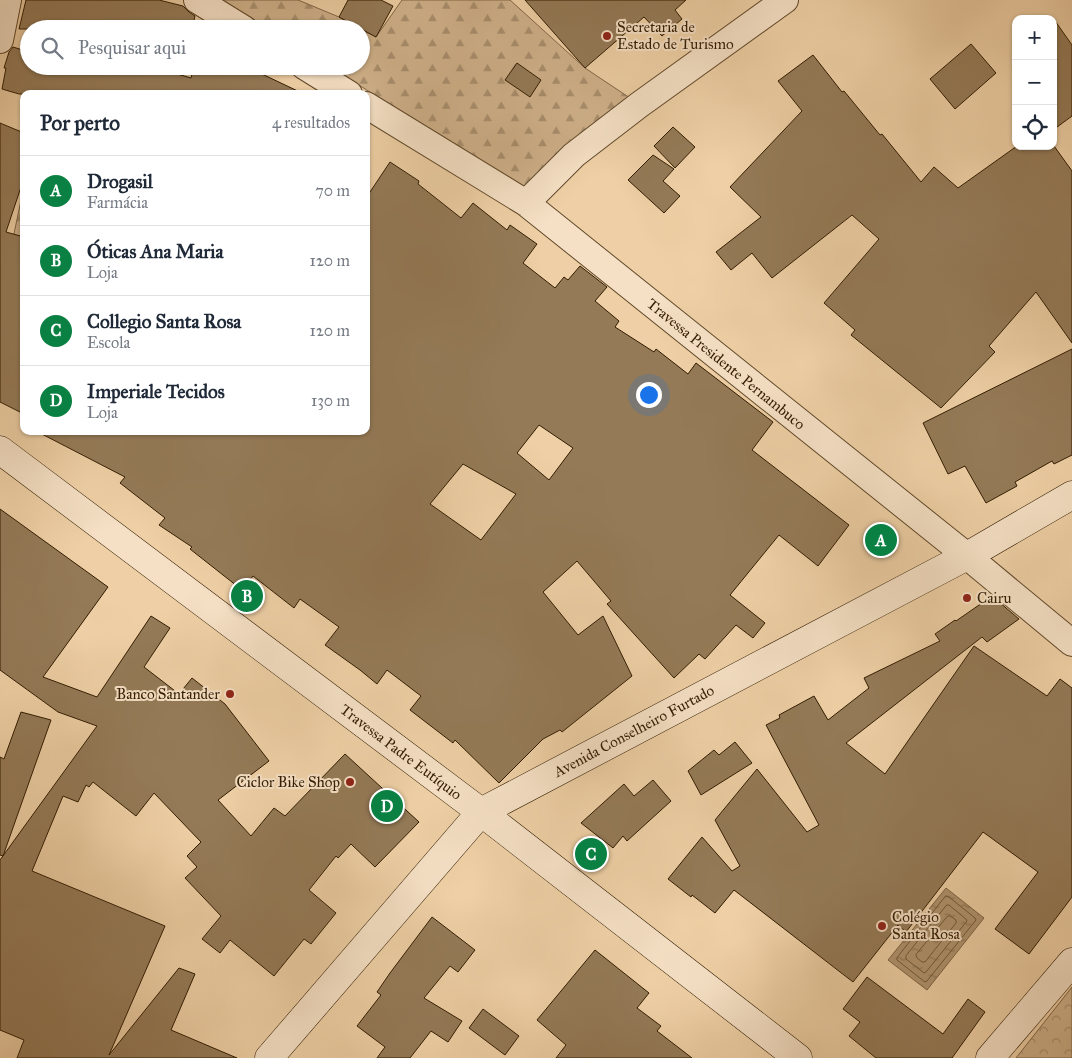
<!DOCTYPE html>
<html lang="pt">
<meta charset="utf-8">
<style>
:root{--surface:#fff;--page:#f2f2f3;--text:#1f2937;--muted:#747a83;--line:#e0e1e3;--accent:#0b8043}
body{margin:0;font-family:"IM FELL Great Primer",serif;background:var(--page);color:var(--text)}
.controls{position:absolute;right:15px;top:15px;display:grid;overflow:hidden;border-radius:10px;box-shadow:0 1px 4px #0004}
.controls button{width:45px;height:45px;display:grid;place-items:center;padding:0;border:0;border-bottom:1px solid var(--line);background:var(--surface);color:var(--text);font:25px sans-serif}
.you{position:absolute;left:648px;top:394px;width:18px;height:18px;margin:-12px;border:4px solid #fff;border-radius:50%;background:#1a73e8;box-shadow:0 0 0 8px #1a73e833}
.badge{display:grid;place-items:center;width:32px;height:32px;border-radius:50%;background:var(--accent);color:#fff;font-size:16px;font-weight:700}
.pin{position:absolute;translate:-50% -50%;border:2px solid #fff;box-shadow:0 1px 5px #0006}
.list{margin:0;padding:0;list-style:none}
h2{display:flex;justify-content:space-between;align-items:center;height:65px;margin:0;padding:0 20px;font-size:21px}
h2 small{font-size:16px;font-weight:400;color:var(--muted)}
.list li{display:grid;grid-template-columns:32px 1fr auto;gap:15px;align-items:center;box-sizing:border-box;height:70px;padding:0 20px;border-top:1px solid var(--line)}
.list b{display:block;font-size:19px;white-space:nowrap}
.list p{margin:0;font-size:16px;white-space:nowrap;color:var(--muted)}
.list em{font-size:16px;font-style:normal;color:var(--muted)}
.icon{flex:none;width:28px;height:28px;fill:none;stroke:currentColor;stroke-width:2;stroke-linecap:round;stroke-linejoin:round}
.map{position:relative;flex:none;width:1072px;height:1058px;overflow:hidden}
.search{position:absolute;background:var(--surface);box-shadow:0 1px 4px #0004;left:20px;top:20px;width:350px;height:55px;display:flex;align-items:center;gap:12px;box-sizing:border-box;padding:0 18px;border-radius:28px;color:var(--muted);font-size:19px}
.panel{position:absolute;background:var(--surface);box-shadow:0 1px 4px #0004;left:20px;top:90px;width:350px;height:345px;border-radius:10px}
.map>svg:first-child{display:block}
.forest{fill:url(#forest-firs);stroke:#806646}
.park{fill:url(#park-crowns);stroke:#806646}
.water{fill:url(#water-ripples);stroke:#7d6342}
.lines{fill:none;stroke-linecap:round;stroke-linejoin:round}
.shore{stroke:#705838;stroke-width:1}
.building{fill:#947a57;stroke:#321c01;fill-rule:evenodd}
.street-casing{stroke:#61492a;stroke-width:28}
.secondary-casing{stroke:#321c01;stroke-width:29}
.street{stroke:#f5e0c5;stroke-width:26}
.secondary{stroke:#f5e0c5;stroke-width:28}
.poi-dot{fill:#8f2418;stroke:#f5e0c5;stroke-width:2}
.labels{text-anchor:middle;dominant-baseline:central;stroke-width:4;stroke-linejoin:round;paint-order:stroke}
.poi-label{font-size:15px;fill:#321c01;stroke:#f5e0c5;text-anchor:start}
.street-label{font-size:15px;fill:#321c01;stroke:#f5e0c5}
</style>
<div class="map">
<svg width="1072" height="1058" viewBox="0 0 1072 1058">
<defs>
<pattern id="forest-firs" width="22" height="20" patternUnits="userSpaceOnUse" patternTransform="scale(1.25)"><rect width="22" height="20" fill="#cfb18a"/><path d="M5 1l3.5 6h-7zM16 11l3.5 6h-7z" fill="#a98f6e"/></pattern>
<pattern id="park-crowns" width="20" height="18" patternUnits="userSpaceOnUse" patternTransform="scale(1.25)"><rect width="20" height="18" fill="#cfb18a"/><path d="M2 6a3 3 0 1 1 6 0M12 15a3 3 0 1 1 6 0" fill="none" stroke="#a98f6e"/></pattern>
<pattern id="water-ripples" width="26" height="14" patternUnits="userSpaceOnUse" patternTransform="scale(1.25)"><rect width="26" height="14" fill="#af936e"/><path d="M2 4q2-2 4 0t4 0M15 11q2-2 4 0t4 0" fill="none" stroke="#8f7758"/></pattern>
</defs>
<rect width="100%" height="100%" fill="#efd0a6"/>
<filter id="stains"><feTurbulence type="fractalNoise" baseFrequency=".004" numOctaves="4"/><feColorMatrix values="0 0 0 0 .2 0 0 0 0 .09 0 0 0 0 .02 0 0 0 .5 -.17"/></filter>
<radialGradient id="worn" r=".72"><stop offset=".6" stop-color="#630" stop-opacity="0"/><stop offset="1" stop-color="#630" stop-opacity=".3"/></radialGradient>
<!-- forest -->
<path class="forest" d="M223 0H298L339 17 360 29H269Z
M402 0H510L585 68 639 104 524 190 329 66H361V29L376 37Z
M24 186V252L11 248Z"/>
<!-- park -->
<path class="park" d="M1072 987V1058H1016Z"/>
<!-- water -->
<path class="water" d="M946 888 984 918 927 990 888 960Z"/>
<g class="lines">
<!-- shore -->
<path class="shore" d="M946 896 949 897 975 918 976 920 927 981 925 982 897 960V958Z
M947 905H949L966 919 967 921 926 972 924 973 906 959V956Z
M948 916H950L956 920V923L925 962H922L917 958 916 955Z"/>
</g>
<!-- building -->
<path class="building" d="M26 0H159L183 6 189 12 195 16 192 29H19Z
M348 0H381L393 6 376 37 339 17Z
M525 0H686L675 10 682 19 662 36 644 17 585 68Z
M1053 18 1072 45V116L1053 130Z
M971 44 996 73 955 109 930 79Z
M13 47 29 52V66H150L191 78 194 66H245L304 94H19L2 89 6 68H4L9 52Z
M813 55 842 92 844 91 880 135 882 134 921 182 934 167 958 188 1017 146H1054L1072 171V343L1036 292 989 346 995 352 941 408 851 335 855 330 824 303 879 239 852 215 772 278 752 253 731 270 716 252 761 217 730 187 802 111 778 81Z
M517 63 541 80 530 97 505 80Z
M0 123 24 133V178L6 232 24 237V414L0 402Z
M673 127 695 147 675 168 654 146Z
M653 155 674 169 663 181 680 196 664 213 628 180Z
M390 162 419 181 418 184 461 218 473 203 507 230 510 225 537 244 523 263 555 288 564 277 568 280 580 266 607 287 595 301 619 321 615 327 654 352 656 349 688 374 696 363 773 422 752 450 849 525 818 566 779 535 730 595 765 623 753 638 736 625 705 659 699 654 674 678 607 604 611 601 577 561 543 592 578 635 603 616 632 676 562 732 560 730 543 739 499 783 455 740 453 743 410 710 421 696 387 670 377 684 360 670 325 645 339 627 300 599 294 608 253 576 242 590 190 549 192 547 159 525 165 518 120 483 125 477 36 431H366V198ZM539 425 573 448 549 480 517 453ZM463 464 516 494 481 540 430 504Z
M1072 349V455L1054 464 1052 461 1015 482 1017 486 986 503 965 466 948 474 923 423Z
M0 509 108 587 43 677 97 697 151 616 170 628 144 667 179 694 192 678 225 704 269 761 218 800 251 836 274 808 285 816 345 754 419 822 375 867 351 844 338 858 336 856 309 890 336 913 311 944 304 939 274 976 230 940 220 953 202 939 221 916 185 878 197 867 187 856 201 842 154 793 136 816 93 782 89 787 86 785 78 802 63 796 32 871 165 926 109 1055 179 968 195 974 171 1030 237 1058H17L24 1040 0 1030V860L97 726 58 712 0 670Z
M992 596 1019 619 987 642 982 637 846 743 885 774 974 646 1047 696 1060 679 1072 688V897L1029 954 995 929 1038 872 983 832 906 932 898 925 853 982 734 890 715 913 692 895 691 897 668 879 702 837 732 871 740 866 715 820 757 769 807 832 819 825 766 725 780 718 779 715 814 696 828 720 869 688 864 678 940 641 935 634 955 620 956 621Z
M21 712 51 720 3 856 0 855V757L4 759Z
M735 742 752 763 701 795 688 771 714 750 719 755Z
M653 780 671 801 627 841 623 836 613 848 581 823 624 784 634 796Z
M432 917 475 950 458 972 450 966 424 998 462 1021 448 1042 431 1031 410 1058H377L385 1047 357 1026 381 995 377 992 390 973Z
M595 950 649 993 637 1008 661 1026 657 1031 692 1058H556L566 1045 537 1020Z
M867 977 943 1034 968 999 985 1012 952 1058H876L849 1036 860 1022 843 1009Z
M483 1009 519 1036 505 1055 469 1028Z"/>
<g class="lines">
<defs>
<path id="street" d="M197 0 244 29
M0 40 8 0
M304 66 349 94
M366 105 526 203 967 556 1072 643
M526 203 574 155 639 105 785 0"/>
<path id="secondary" d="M0 450 481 812 798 1058
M269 1058 481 812 967 556 1072 495
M990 1058 1072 962"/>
</defs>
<!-- street casing -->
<use href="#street" class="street-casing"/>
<!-- secondary casing -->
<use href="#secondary" class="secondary-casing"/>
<!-- street -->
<use href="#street" class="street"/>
<!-- secondary -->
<use href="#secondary" class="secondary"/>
</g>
<!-- markers -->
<g class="poi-dot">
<circle cx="607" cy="36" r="5"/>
<circle cx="967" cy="598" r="5"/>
<circle cx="230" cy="694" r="5"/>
<circle cx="350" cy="782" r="5"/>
<circle cx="882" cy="926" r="5"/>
</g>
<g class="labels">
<!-- poi labels -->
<g class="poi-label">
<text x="617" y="27">Secretaria de<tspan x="617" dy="17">Estado de Turismo</tspan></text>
<text x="977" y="598">Cairu</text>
<text x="220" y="694" text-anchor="end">Banco Santander</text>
<text x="340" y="782" text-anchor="end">Ciclor Bike Shop</text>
<text x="892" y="917">Colégio<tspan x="892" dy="17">Santa Rosa</tspan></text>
</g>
<!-- street labels -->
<g class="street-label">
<text transform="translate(726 364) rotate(39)">Travessa Presidente Pernambuco</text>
<text transform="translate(634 731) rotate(-28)">Avenida Conselheiro Furtado</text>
<text transform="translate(401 752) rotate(37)">Travessa Padre Eutíquio</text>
</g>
</g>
<rect width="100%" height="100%" filter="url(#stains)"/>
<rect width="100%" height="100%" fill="url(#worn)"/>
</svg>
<div class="controls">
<button>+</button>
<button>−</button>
<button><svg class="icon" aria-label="locate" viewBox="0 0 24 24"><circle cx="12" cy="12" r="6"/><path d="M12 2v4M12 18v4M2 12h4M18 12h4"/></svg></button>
</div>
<div class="you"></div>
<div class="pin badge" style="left:881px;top:540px">A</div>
<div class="pin badge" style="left:247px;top:596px">B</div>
<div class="pin badge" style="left:591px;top:854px">C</div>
<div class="pin badge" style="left:387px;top:806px">D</div>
<div class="search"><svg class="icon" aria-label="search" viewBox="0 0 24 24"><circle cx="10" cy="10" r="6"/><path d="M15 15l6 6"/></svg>Pesquisar aqui</div>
<section class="panel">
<h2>Por perto<small>4 resultados</small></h2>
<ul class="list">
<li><span class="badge">A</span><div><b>Drogasil</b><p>Farmácia</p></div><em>70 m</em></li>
<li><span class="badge">B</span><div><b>Óticas Ana Maria</b><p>Loja</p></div><em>120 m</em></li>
<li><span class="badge">C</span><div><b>Collegio Santa Rosa</b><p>Escola</p></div><em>120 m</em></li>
<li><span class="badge">D</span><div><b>Imperiale Tecidos</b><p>Loja</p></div><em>130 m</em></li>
</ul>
</section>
</div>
